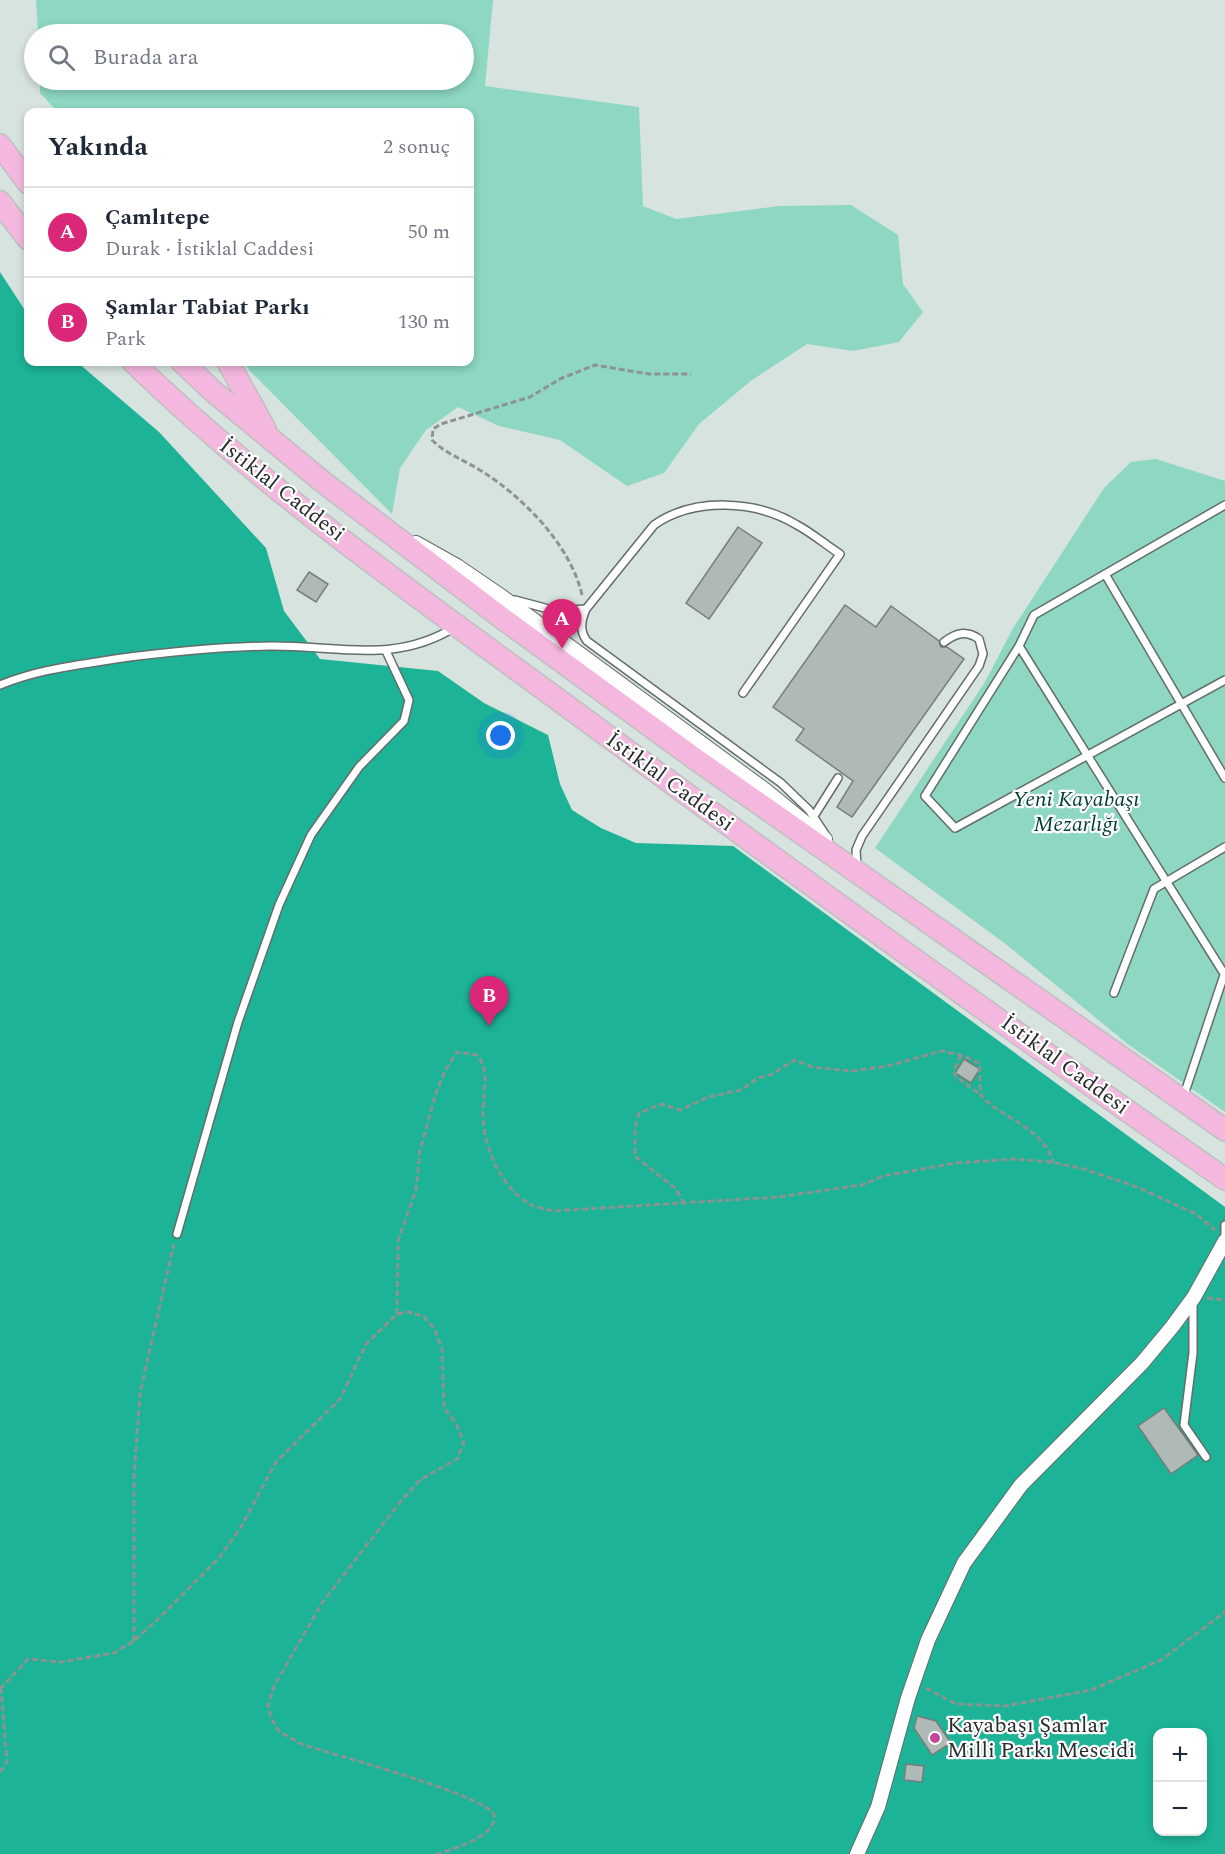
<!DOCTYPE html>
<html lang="tr">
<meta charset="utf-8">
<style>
:root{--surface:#fff;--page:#f2f2f3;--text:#1f2937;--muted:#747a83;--line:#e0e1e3;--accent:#db2777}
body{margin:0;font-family:Spectral,serif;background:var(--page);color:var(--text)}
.controls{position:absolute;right:18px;bottom:18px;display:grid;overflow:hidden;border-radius:12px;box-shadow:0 3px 9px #0003}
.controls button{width:54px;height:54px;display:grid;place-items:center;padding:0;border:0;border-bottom:2px solid var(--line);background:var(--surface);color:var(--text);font:30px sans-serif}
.you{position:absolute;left:501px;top:736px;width:21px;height:21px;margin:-15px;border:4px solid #fff;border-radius:50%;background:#1a73e8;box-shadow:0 0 0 9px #1a73e833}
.badge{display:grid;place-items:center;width:39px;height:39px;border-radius:50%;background:var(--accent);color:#fff;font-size:20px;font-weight:700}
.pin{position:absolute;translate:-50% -50px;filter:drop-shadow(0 2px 3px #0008)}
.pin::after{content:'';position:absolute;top:32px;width:21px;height:18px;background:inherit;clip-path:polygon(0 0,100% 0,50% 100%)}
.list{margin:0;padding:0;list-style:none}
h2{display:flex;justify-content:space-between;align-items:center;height:78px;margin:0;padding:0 24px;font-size:26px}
h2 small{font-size:20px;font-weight:400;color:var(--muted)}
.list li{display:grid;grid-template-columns:39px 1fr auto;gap:18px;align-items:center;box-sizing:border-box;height:90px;padding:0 24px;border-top:2px solid var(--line)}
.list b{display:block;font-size:22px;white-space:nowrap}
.list p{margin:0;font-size:20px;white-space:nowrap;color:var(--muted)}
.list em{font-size:20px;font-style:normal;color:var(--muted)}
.icon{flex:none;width:33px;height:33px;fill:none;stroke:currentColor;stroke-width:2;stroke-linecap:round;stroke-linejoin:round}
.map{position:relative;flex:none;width:1225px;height:1854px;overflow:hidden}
.search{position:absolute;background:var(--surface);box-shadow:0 3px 9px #0003;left:24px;top:24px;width:450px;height:66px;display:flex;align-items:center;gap:15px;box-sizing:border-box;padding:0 21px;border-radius:33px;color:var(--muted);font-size:22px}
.panel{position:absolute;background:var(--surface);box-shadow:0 3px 9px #0003;left:24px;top:108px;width:450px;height:258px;border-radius:12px}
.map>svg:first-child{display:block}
.green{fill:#8dd7c3}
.forest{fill:#1cb396;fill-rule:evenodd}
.building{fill:#afbab7;stroke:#747e7b;stroke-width:1.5}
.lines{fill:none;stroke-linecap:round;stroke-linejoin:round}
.lane-casing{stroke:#636d6a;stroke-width:10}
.street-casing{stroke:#636d6a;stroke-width:16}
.primary-casing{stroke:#bebfbf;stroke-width:24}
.path{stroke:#8b9491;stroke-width:3;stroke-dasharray:6 3;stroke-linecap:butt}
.lane{stroke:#fff;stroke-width:7}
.street{stroke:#fff;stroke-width:14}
.primary{stroke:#f4b8df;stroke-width:21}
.poi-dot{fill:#c0479a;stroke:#fff;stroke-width:2}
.labels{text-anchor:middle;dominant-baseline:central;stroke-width:4.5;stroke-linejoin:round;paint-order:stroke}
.street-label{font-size:22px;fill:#272b2a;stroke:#fff}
.park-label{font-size:22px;font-style:italic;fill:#003f33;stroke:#fff}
.poi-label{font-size:22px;fill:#272b2a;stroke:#fff;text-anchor:start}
</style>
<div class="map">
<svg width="1225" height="1854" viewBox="0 0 1225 1854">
<rect width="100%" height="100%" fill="#d7e3df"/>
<!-- green -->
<path class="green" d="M36 0H493L485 86 639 107 643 206 676 219 779 206 851 205 898 235 903 284 923 312 899 342 853 351 807 344 752 380 699 424 664 473 627 486 560 440 499 426 458 407 426 430 400 468 392 514 250 371 244 362H470V112H58L40 93V80H464V34H38Z
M1156 459 1225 481V1112L1129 1045 1007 945 875 848 985 682 1012 630 1104 488 1131 462Z"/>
<!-- forest -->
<path class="forest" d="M0 272 28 315V362H77L159 432 266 548 284 611 320 659 438 671 484 703 548 735 560 784 572 810 601 828 636 843 733 846 1225 1207V1854H0ZM1158 1732H1202V1832H1158Z"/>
<!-- building -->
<path class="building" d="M738 527 762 543 709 619 686 603Z
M309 572 328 584 316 602 297 590Z
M845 605 876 627 891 606 939 641 941 647H947L964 659 852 817 837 807 853 781 796 740 804 729 773 707Z
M964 1059 980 1069 971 1083 955 1073Z
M1164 1408 1198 1455 1171 1474 1138 1426Z
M917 1716 936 1721 951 1743 932 1755 914 1728Z
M906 1764 924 1766 922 1782 904 1780Z"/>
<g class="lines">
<defs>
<path id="lane" d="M1225 505 1034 615 1019 646 925 796 955 828 1225 680
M1105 574 1225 778
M515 600 556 611 586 609
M1019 646 1223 972
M0 685C40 669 73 666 115 659 167 652 217 647 269 646 337 645 394 665 455 627
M743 693 840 554C826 545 812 533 797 525 756 500 694 497 654 525L586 609C581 621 579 630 587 641L781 783 809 810 825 834
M814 816 838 778
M857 867 856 850 862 836 979 666 983 654 979 639C966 630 956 633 944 642
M1114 993 1154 889 1225 847
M1183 1098 1225 972
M1225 1225V1235
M177 1234 238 1022 279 905 311 835 359 767 404 721 409 700 386 651
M1193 1303V1353L1184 1425 1206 1457"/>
<path id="street" d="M416 543 457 566 501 596 765 790 825 839
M857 1854 878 1807 908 1698 928 1640 964 1563 1021 1485 1142 1363 1172 1327 1194 1297 1225 1241"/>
<path id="primary" d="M0 145 28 183
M0 202 28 239
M133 362C269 494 427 603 579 715 792 872 1007 1028 1225 1179
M182 362 215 393 323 482 502 618 694 758 1225 1130
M228 362 265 429"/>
</defs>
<!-- lane casing -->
<use href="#lane" class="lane-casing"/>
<!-- street casing -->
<use href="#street" class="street-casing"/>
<!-- primary casing -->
<use href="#primary" class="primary-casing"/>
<!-- path -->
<path class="path" d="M582 595C571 546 524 498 483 472 465 460 447 455 432 440L433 429 441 424 530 397 560 379 595 365 649 374H691
M961 1055 955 1068V1076L981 1095
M684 1204 676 1189 635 1156V1128L639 1113 662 1104 680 1110 708 1097 741 1090 758 1078 770 1075 795 1060 812 1067 852 1071 888 1066 941 1051 961 1055 979 1063 981 1095 985 1100C1007 1119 1045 1131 1053 1162
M1207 1298 1225 1300
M397 1314 398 1241 416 1190 420 1150 436 1093 445 1071 457 1052 477 1055C490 1071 484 1088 483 1108 482 1143 497 1181 526 1202 533 1207 545 1209 553 1211L778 1197 862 1185 883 1176 956 1163 1014 1159 1051 1162 1084 1169 1137 1187 1196 1214 1215 1230
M134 1641V1476L140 1393 174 1244
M926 1688 956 1704 1005 1706 1091 1690 1161 1660 1225 1612
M0 1689 28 1659 61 1662 114 1653 134 1641 158 1619 219 1558 241 1527 276 1462 340 1399 366 1344 397 1314 410 1312 424 1317 434 1328 442 1349 444 1408 456 1423 464 1443 457 1459 420 1480 400 1502 322 1603 274 1686 268 1705 271 1718 279 1731 301 1744C328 1753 489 1796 494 1815 498 1836 453 1849 437 1854
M0 1772 7 1762 1 1689"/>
<!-- lane -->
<use href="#lane" class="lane"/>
<!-- street -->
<use href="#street" class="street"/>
<!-- primary -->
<use href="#primary" class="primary"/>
</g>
<!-- markers -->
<circle class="poi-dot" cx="935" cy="1738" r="6"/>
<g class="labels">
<!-- street labels -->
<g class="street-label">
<text transform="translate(282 490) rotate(38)">İstiklal Caddesi</text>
<text transform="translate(670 782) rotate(36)">İstiklal Caddesi</text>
<text transform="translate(1065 1065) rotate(36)">İstiklal Caddesi</text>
</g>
<!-- park labels -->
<g class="park-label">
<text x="1076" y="799">Yeni Kayabaşı<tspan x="1076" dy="25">Mezarlığı</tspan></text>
</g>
<!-- poi labels -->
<g class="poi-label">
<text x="947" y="1725">Kayabaşı Şamlar<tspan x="947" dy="25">Milli Parkı Mescidi</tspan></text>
</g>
</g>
</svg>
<div class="controls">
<button>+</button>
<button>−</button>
</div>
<div class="you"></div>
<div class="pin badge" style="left:562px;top:649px">A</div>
<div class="pin badge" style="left:489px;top:1026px">B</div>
<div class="search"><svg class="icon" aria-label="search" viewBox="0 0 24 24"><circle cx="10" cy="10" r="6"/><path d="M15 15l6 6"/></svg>Burada ara</div>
<section class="panel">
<h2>Yakında<small>2 sonuç</small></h2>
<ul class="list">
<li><span class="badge">A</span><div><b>Çamlıtepe</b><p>Durak · İstiklal Caddesi</p></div><em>50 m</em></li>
<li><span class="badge">B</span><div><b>Şamlar Tabiat Parkı</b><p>Park</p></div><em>130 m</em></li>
</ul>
</section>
</div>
